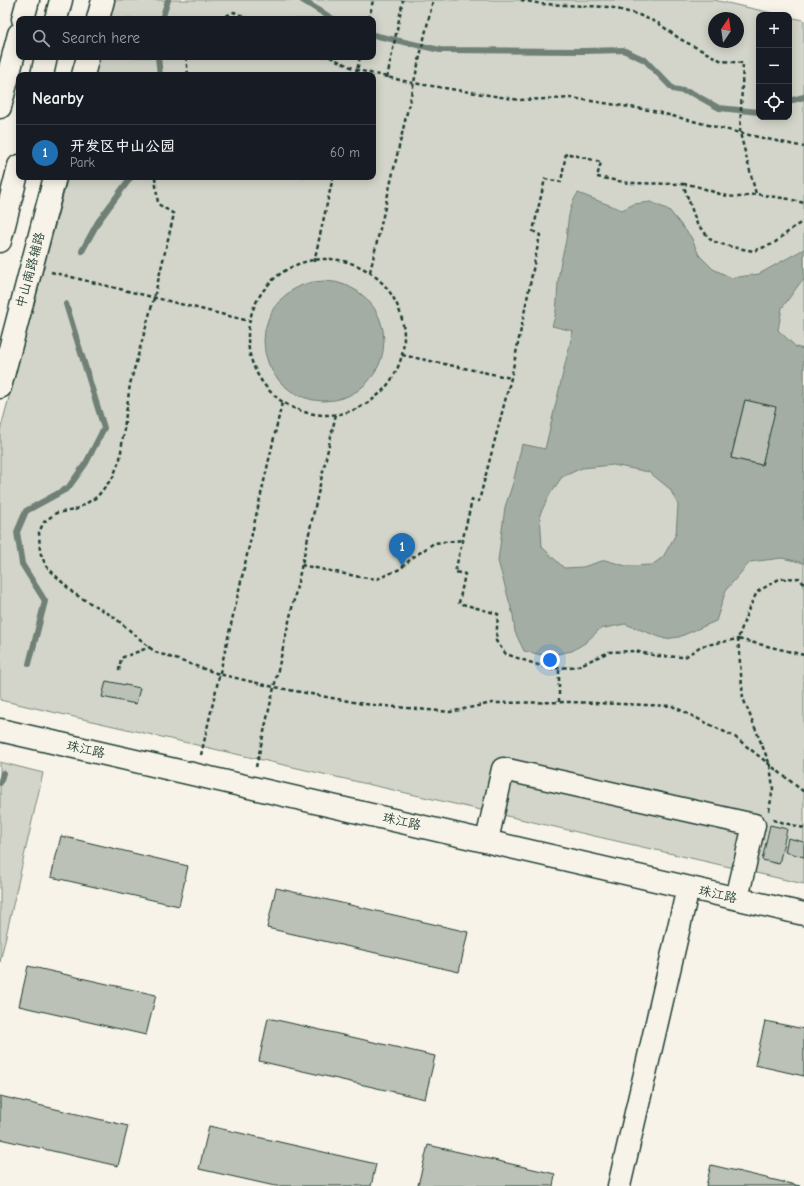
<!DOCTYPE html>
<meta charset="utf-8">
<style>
:root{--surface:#171b24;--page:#20242c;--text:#f1f3f6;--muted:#9ea1a6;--line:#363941;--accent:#1f6fb2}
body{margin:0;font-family:"Comic Neue","LXGW WenKai TC",sans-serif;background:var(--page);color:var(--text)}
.controls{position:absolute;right:12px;top:12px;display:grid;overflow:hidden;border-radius:8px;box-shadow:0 2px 10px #0003}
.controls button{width:36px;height:36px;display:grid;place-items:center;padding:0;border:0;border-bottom:1px solid var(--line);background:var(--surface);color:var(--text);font:20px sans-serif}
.compass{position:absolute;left:708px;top:12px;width:36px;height:36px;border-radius:50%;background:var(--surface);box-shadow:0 2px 10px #0003;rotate:13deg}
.you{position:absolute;left:550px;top:660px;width:14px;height:14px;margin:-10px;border:3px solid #fff;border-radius:50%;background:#1a73e8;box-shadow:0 0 0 6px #1a73e833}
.badge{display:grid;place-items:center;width:26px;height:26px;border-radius:50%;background:var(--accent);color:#fff;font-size:13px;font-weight:700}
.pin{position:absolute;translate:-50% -33px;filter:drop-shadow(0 1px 2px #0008)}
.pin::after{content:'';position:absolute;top:21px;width:14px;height:12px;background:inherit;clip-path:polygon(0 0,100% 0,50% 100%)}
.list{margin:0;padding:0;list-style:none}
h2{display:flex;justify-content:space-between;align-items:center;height:52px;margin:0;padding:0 16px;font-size:17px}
h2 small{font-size:13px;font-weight:400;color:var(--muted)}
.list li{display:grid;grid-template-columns:26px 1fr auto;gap:12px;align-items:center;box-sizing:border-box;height:56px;padding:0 16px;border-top:1px solid var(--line)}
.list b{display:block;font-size:15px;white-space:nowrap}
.list p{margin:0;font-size:13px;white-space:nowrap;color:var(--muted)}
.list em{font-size:13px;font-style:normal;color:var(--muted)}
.icon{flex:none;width:22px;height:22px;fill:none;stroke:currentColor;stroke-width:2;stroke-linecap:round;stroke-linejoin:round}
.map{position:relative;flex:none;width:804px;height:1186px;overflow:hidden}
.search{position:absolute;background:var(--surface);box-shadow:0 2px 10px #0003;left:16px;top:16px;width:360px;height:44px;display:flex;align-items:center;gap:10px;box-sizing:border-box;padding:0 14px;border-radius:8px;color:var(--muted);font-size:15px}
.panel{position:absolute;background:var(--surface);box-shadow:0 2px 10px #0003;left:16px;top:72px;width:360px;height:108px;border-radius:8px}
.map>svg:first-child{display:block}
.green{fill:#d3d5ca;stroke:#79897f;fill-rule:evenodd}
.water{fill:#a4ada3;stroke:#6f8077;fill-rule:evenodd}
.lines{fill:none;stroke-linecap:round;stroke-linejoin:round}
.stream{stroke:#6f8077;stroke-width:6}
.building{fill:#bbc1b6;stroke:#1f3d34}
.street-casing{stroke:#1f3d34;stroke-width:25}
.secondary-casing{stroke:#1f3d34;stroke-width:25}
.primary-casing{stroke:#1f3d34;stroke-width:25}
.path{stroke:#1f3d34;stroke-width:2.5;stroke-dasharray:4 3;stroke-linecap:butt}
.street{stroke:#f7f3e8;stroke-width:22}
.secondary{stroke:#f7f3e8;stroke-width:22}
.primary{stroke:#f7f3e8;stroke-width:22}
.labels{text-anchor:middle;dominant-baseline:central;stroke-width:4;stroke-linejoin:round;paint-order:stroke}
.street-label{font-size:13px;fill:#1f3d34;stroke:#f7f3e8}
</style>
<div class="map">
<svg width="804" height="1186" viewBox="0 0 804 1186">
<rect width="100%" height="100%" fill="#f7f3e8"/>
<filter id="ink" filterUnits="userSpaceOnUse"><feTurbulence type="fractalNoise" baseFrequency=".025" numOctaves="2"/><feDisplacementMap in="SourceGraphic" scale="8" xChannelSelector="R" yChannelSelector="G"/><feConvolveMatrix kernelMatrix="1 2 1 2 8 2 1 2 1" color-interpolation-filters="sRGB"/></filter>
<g filter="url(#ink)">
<!-- green -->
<path class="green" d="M115 0H714L781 15H759V117H789V17L804 20V884L0 700V431L68 177H373V75H95L100 57H373V19H110ZM714 18H738V42H714Z
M0 762 43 773 0 962Z"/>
<!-- water -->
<path class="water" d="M578 193 622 210 634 204 651 202 669 210 691 237 699 255 713 269 732 278 759 274 804 249V280L800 283 782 308 778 330 796 347 804 349V563L782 558 750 562 726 590 716 621 679 637 665 639 625 624 600 629 585 643 572 651 547 656 524 651 515 632 513 615 498 561 505 507 513 483 522 444 545 449 573 331 552 326C559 307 556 293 559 274 560 262 564 251 566 240 568 223 568 207 578 193ZM745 400 775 407 762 465 731 458ZM613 465 649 472 670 489 678 505 676 534 663 557 652 565 626 566 605 560 583 567 564 568 542 547 540 514 550 494 562 477 582 468Z
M264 341a60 60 0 1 1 120 0a60 60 0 1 1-120 0Z"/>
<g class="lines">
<!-- stream -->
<path class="stream" d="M302 0 333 19
M162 19 168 0
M373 35 440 50 584 51 623 50 645 60 673 89 692 93 719 108 759 112
M158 57 160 75
M789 101 804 97
M82 251 98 222 131 177
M29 664 45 601 22 564 17 532 26 511 68 488 86 463 104 428 66 304
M0 783 3 773"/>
</g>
<!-- building -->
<path class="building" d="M745 400 776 407 762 465 731 458Z
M106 681 140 688 136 704 102 697Z
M770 825 787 829 779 864 762 860Z
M61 836 188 866 179 906 51 877Z
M788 838 804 842V857L785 852Z
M276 888 468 932 459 972 267 928Z
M28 966 156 995 146 1035 19 1006Z
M268 1018 435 1056 425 1099 259 1061Z
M765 1021 804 1029V1076L755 1065Z
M0 1096 128 1126 118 1166 0 1139Z
M209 1126 376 1164 371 1186H275L199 1169Z
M428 1145 555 1174 553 1186H423L418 1185Z
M711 1165 800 1186H706Z"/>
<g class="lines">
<defs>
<path id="street" d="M98 19 103 0
M83 75 88 57
M0 387 55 177
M487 840 503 769 754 825 737 898"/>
<path id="secondary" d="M0 730 804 914
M619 1186 688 888"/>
<path id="primary" d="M23 19 28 0
M56 19 61 0
M42 75 46 57
M0 107 19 34
M0 241 19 166"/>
</defs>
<!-- street casing -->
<use href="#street" class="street-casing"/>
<!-- secondary casing -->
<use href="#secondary" class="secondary-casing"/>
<!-- primary casing -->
<use href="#primary" class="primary-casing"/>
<!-- path -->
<path class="path" d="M521 0 542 4 610 7 639 15 658 23 680 39 722 61 743 63 740 133 756 194 789 199 804 203
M220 19 234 12 249 19
M369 19 373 0
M186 57 188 75
M330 57 357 70 413 83 520 100 572 98 649 110 740 133 804 147
M356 75 360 57
M387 78 403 0
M155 177 158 204 174 214 154 298 130 384 120 459 113 477 97 497 75 510 56 513 44 522 39 532 40 552 46 566 73 593 114 617 155 652 219 674 274 687 364 704 450 712 492 703 570 702 672 706 735 737 804 792
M683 184C702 185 719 197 738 197 744 197 750 195 756 194
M248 337a78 78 0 1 1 156 0a78 78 0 1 1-156 0Z
M314 262 333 177
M51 272 249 321
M370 272 433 0
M402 355 511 378
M301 565 360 577 377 579 400 569 412 558 434 543 463 540
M804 584 799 578 779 579 757 592 747 613 738 639 804 655
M119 671 121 658 150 647
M559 702V668
M201 755 282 403
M256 767 336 414
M769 811 773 788 770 765 743 698 738 639 701 646 685 657 658 656 634 651 609 652 578 666 550 669 506 654 496 641 498 614 459 603 465 574 455 572 472 500 479 501 511 378 540 235 533 231 545 179 561 182 566 153 601 162 597 177 629 183 683 184 697 224 712 241 732 247 753 251 773 244 794 227 804 221
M773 820 804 828"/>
<!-- street -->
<use href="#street" class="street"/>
<!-- secondary -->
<use href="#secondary" class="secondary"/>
<!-- primary -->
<use href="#primary" class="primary"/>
</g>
</g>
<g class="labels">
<!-- street labels -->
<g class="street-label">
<text transform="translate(30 270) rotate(-75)">中山南路辅路</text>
<text transform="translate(86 749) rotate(13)">珠江路</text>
<text transform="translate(402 821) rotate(13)">珠江路</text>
<text transform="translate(718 894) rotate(13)">珠江路</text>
</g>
</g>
</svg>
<div class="controls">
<button>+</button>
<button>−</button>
<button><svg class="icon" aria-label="locate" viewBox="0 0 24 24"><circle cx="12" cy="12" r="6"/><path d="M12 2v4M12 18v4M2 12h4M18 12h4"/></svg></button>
</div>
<svg class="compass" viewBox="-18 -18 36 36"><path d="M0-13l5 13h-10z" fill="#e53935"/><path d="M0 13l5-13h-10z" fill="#9ea1a6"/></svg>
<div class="you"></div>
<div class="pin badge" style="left:402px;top:566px">1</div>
<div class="search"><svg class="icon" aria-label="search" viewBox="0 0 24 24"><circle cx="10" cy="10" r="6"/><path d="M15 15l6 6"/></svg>Search here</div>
<section class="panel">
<h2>Nearby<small></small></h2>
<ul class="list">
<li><span class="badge">1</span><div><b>开发区中山公园</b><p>Park</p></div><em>60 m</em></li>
</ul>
</section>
</div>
